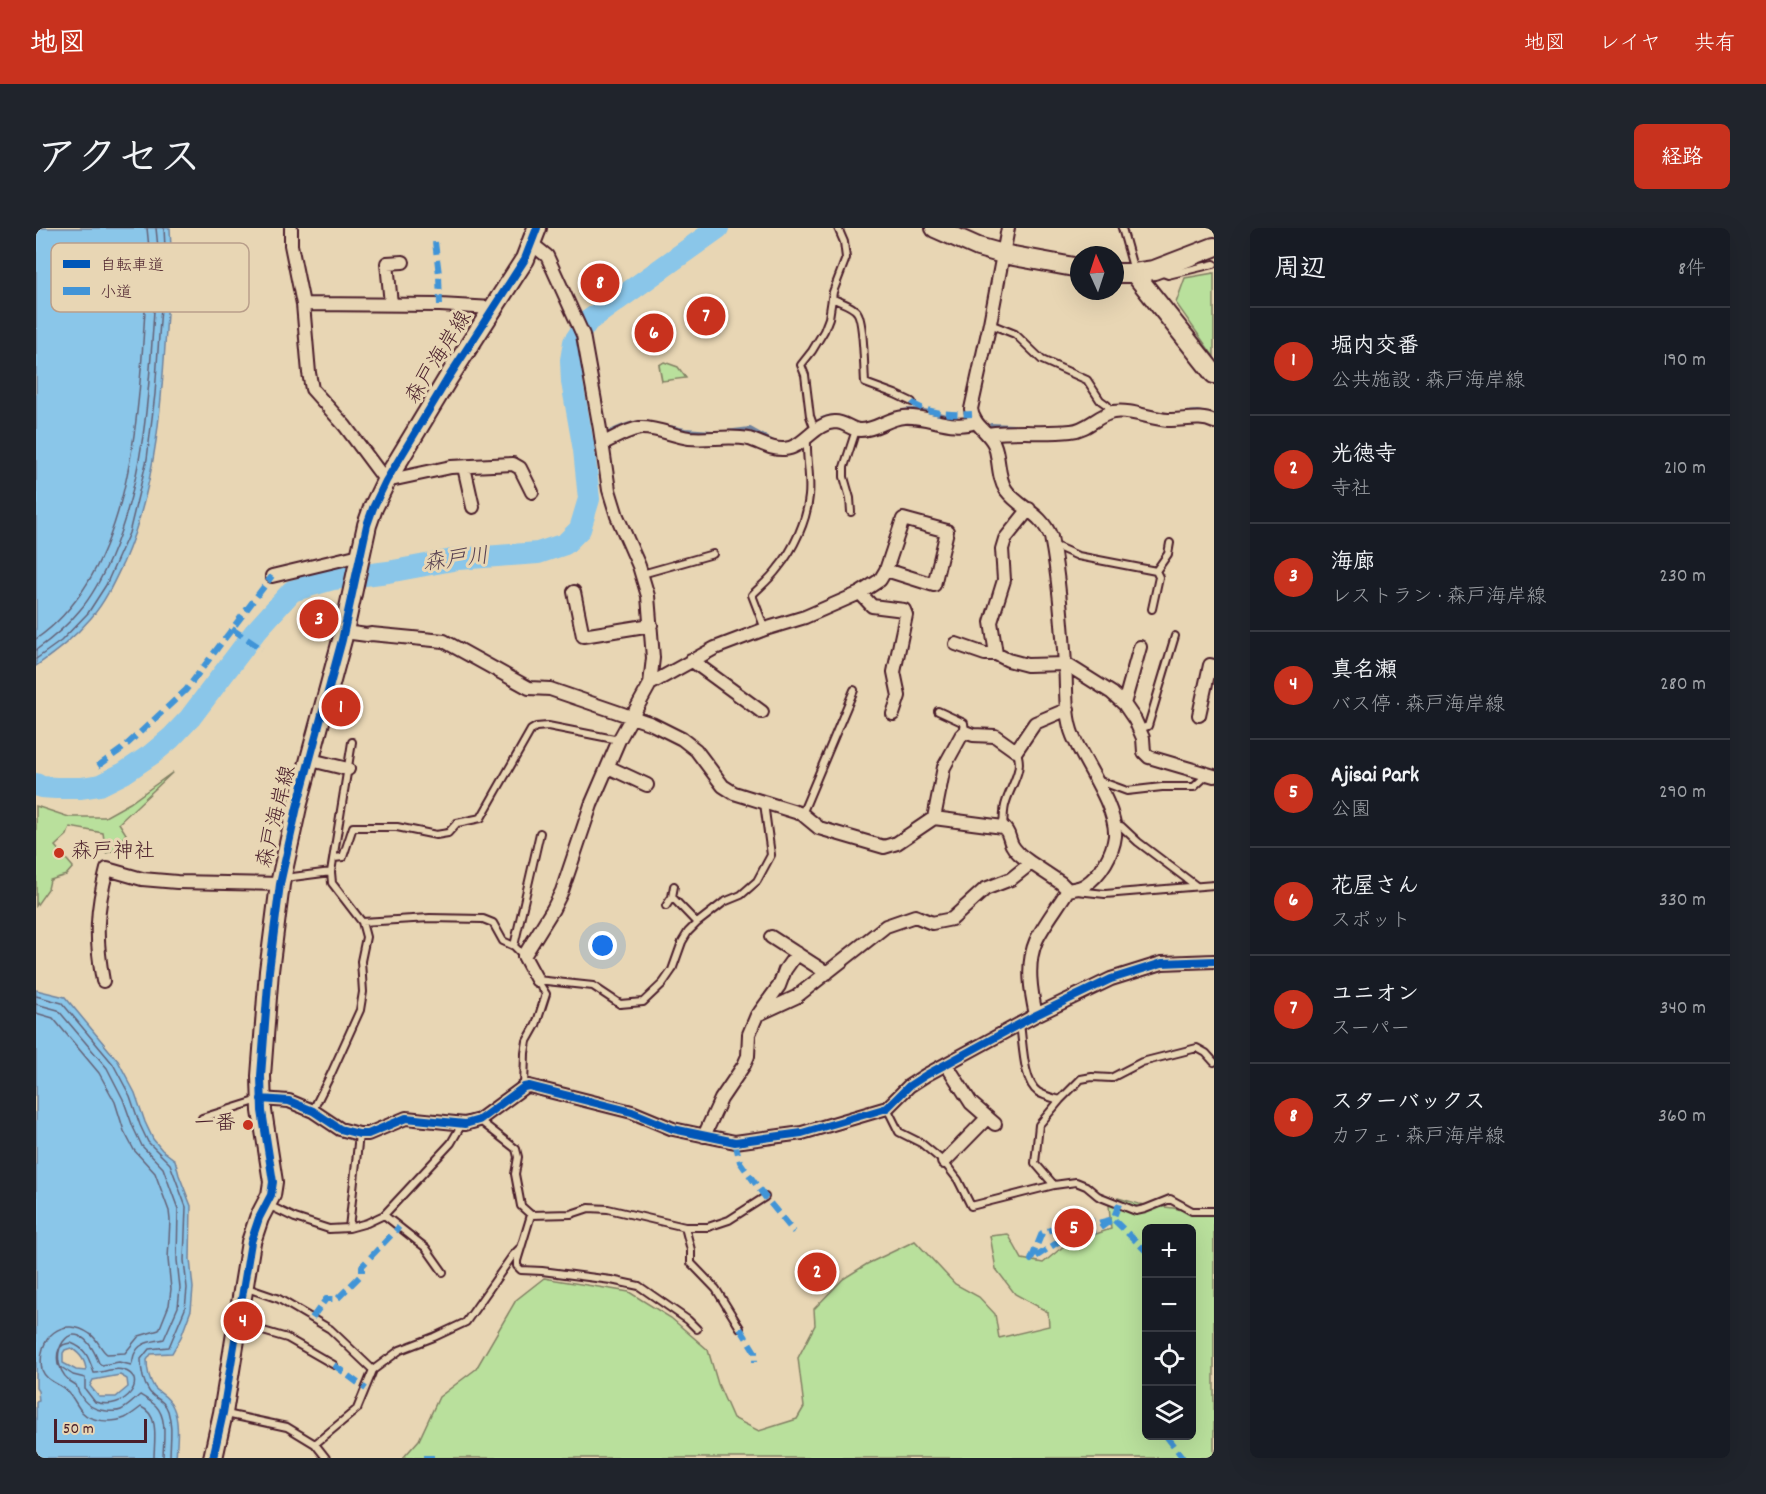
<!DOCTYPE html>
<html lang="ja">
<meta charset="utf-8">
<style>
:root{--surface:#171b24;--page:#20242c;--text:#f1f3f6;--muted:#9ea1a6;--line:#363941;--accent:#c8321e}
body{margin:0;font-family:Dekko,"Klee One",sans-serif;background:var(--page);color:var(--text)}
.controls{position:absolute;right:18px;bottom:18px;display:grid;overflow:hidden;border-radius:9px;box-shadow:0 6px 24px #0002}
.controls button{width:54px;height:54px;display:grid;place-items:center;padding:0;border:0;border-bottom:2px solid var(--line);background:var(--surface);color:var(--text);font:30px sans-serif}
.compass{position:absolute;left:1034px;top:18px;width:54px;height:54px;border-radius:50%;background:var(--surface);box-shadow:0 6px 24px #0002;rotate:357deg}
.scale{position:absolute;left:18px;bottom:15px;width:93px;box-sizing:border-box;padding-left:6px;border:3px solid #4a1f2b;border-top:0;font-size:16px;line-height:21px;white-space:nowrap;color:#4a1f2b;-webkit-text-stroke:4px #e8d6b4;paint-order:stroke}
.you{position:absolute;left:567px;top:718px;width:21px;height:21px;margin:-15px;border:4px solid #fff;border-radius:50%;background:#1a73e8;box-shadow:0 0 0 9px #1a73e833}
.badge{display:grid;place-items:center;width:39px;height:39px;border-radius:50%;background:var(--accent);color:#fff;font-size:20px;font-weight:700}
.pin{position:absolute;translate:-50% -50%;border:3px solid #fff;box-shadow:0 2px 6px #0006}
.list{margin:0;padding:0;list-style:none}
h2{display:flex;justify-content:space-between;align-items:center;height:78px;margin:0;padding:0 24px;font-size:26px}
h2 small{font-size:20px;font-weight:400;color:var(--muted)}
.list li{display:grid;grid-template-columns:39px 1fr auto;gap:18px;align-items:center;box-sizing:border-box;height:108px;padding:0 24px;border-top:2px solid var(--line)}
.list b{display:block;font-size:22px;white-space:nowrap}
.list p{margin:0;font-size:20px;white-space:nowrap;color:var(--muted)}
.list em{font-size:20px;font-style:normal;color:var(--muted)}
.icon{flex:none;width:33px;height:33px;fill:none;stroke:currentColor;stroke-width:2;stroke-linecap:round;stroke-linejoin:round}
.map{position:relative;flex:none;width:1178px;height:1230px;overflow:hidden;border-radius:9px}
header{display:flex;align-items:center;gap:36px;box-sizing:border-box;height:84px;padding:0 30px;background:var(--accent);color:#fff}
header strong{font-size:28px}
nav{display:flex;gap:33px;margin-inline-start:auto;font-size:21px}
.intro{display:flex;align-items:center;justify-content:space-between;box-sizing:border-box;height:144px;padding:0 36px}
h1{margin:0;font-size:42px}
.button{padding:15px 27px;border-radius:9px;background:var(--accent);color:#fff;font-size:21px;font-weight:700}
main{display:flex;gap:36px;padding:0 36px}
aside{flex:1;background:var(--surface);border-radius:9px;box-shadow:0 6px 24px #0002}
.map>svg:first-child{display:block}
.green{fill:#b9e09c;stroke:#828064;stroke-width:1.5;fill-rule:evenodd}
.water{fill:#8ac6e9;stroke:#70839d;stroke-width:1.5;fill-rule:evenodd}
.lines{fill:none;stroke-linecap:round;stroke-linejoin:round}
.shore{stroke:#646277;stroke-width:1.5}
.stream{stroke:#70839d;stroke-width:4}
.river{stroke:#8ac6e9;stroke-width:22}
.lane-casing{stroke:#4a1f2b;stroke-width:10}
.street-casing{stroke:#4a1f2b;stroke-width:16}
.secondary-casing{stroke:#4a1f2b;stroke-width:22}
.lane{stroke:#e8d6b4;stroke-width:6}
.street{stroke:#e8d6b4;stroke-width:12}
.secondary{stroke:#e8d6b4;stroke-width:18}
.quiet{stroke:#4194d7;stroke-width:6;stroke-dasharray:12 6;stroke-linecap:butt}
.cycleway-casing{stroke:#e8d6b4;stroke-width:11}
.cycleway{stroke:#0057b8;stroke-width:8}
.poi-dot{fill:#c8321e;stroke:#e8d6b4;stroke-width:2}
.labels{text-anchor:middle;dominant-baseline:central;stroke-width:6;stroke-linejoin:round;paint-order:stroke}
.street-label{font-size:21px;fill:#4a1f2b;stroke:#e8d6b4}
.poi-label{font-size:21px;fill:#4a1f2b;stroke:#e8d6b4;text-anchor:start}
.water-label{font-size:22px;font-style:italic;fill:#574051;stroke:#e8d6b4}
.key{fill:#e8d6b4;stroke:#b99f8b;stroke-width:1.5}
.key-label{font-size:16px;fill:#4a1f2b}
</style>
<header>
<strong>地図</strong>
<nav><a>地図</a><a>レイヤ</a><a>共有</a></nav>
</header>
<div class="intro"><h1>アクセス</h1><a class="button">経路</a></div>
<main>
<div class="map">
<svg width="1178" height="1230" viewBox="0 0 1178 1230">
<rect width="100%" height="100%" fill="#e8d6b4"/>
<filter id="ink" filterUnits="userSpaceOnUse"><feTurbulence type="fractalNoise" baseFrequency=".0167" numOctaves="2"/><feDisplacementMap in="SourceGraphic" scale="12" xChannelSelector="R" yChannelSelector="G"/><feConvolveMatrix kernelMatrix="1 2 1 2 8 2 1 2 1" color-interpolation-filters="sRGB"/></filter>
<g filter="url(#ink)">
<!-- green -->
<path class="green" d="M1178 45V129L1140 75 1149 50Z
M628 134 642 139 650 150 626 153 623 137Z
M137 544 83 595 90 606 79 622 70 625 67 605 34 599 31 607 19 618 37 639 30 647 14 652 12 661 0 678V578L33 589H69L94 575Z
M1082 970 1103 976 1137 980 1170 987 1178 984V1230H367L383 1212 403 1169 440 1141 480 1072 508 1050 593 1064 635 1090 672 1122 682 1156 697 1190 723 1203 761 1191 768 1179 762 1130 779 1097 778 1081 807 1051 831 1036 879 1013 919 1056 943 1069 959 1086 963 1110 1013 1098 1012 1084 979 1066 960 1041 954 1008 972 1006 986 1031 1007 1035 1028 1018 1041 1013 1043 1008H1054L1075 1001 1073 977ZM1110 1000H1156V1208H1110Z"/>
<!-- water -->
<path class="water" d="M0 0H134L135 20C127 125 130 237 87 335 78 354 69 374 55 390 38 410 21 423 0 438Z
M0 762 29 769 82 833 99 865 109 894 117 911 126 922 139 932 143 947 155 978 154 1031 157 1060 155 1082 145 1109 136 1125 115 1126 111 1132C111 1140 113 1151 118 1159 122 1165 132 1167 137 1179 144 1194 141 1214 140 1230H0V1174L3 1173 2 1163 0 1160ZM35 1120C43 1125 50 1133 50 1143L40 1142 27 1135V1125L29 1122ZM84 1147 91 1151 92 1159 80 1169H63L54 1158 57 1152Z"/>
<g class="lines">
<!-- shore -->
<path class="shore" d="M0 411C110 335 103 140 113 20L111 0
M0 422C17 410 31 398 44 382 57 367 66 349 74 331 116 234 114 124 122 20L120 0
M0 431 25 413 52 385 70 357 93 305 111 231 119 166 129 20 128 0
M0 768 26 775 77 836 94 868 104 897 112 914 134 936 150 979 148 1032 151 1060 149 1081 133 1119 113 1121 105 1131C105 1142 107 1154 113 1163 118 1171 128 1171 132 1183 137 1199 134 1214 134 1230
M0 776 22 782 71 840 87 871 97 899 106 918 127 940 142 981 141 1032 144 1060 142 1079 128 1111C117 1114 103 1113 98 1127 97 1130 97 1134 95 1137L83 1134 66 1137 63 1135C38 1070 0 1136 40 1157 45 1173 54 1182 71 1183 76 1183 81 1184 85 1182 93 1178 98 1172 104 1167 109 1170 116 1174 120 1178 132 1191 127 1214 127 1230
M0 785 17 790 63 845 79 874 88 903 98 922 119 945 133 983 134 992 132 1031 135 1061 133 1077 123 1102 103 1108 89 1125 71 1126C64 1121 62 1111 54 1106 27 1087 0 1109 6 1142 11 1155 25 1155 33 1165 38 1171 41 1178 46 1184 55 1194 77 1195 89 1190 95 1187 100 1183 105 1179 124 1187 118 1213 118 1230
M35 1115C51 1121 53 1131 58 1145 66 1145 78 1139 87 1142 113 1149 91 1184 59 1174L49 1161V1150L37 1147 22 1137C20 1124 22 1116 35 1115Z"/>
<!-- stream -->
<path class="stream" d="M861 185C878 177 904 187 922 191
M1150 185 1161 184 1177 187
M955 197 977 198
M776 198C786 189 797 185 809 191
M633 199 649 202 676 204
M690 204 714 201 739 215
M568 208C581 200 598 192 614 195
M548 222 562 212"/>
<!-- river -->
<path class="river" d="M0 556 5 559 20 560H45L64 557 88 545 116 526 135 510 154 490 219 404 256 363 297 351 352 344 422 331 502 325 529 316 544 301 553 271 548 222 536 154 535 132 538 114 552 93 682 0"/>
<defs>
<path id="lane" d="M1086 0 1098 43
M1124 44 1132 47 1178 36
M796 70C803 74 816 77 821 84 828 93 828 141 829 155L859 166 876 174
M954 96 979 106 1006 132 1051 152 1064 172 1071 177 1075 184
M779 202 774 188 769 147 765 137 776 123 788 103 793 90 797 64 810 30 808 14 802 0
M815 284 814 270 808 249V239L820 202
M1017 317 1042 328 1120 343
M1120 343 1132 326 1134 315
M606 346 677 326
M1116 381 1123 349 1120 343
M729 401 716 367C725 358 735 350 742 340 758 321 771 292 773 268 775 249 770 230 771 212
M902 483 928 495 929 504
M1104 501 1112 498 1139 408
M1061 552 1091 563 1126 559H1158L1172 546
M766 586 818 462
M1079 596 1085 598 1102 614 1159 657
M967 599C968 590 967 582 970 574 975 557 989 540 980 523
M298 630 307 629 317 599H361L400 607 412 605 421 595 445 590 495 502 500 499 512 498 583 512
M249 650 295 644
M1041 663 1069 666 1178 657
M630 678 636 669 638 658
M326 694 394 690 447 691 457 695 467 713 478 718 488 728
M661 695 688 674 705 667 721 653 735 627 728 575
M478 718 504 605
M501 752 557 758 584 776 607 774 627 755 636 742 646 714 652 704 661 695 636 669
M984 796C987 814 987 854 1002 864 1008 868 1017 870 1024 872L1045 851 1056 849 1075 850 1106 834 1161 820 1170 825 1178 834
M488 859 489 825 491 813 500 797 510 766 501 752
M851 880 863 904 885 915 908 934 922 952 935 978 1018 957 1040 954 1050 958 1062 968 1100 983 1109 981 1134 971 1156 983H1178
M277 882 295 846 324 782 327 764 325 733 330 709 326 694 296 655 295 644 316 514
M166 890 223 872
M443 892 480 921 482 929 479 946 485 978 495 987 535 986 553 980 572 981 649 999H672L693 992 729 969
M1018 957 999 935 1003 897 1024 872
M232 977 259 990 293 1001 313 1000 331 995 348 987 415 915 426 896
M348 987 390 1020 407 1044
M495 987 481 1033V1038L485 1042 506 1043 575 1052 603 1058 652 1092 661 1101
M649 999 655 1022V1035L680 1061 704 1100
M313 1000 323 906
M211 1060 243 1071 294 1101 337 1142
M203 1096 251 1110 298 1137
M190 1186 251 1199 279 1216 290 1230
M279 1216 321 1181 337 1142 364 1122 398 1109 430 1094 477 1027 484 1020"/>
<path id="street" d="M255 0V17L267 76 273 145 276 161 309 198 350 253 415 239 477 236 484 240 496 264
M972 0 954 95 935 181C937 197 952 203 958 216 964 230 961 249 970 262 984 281 1005 284 1015 309 1023 350 1026 394 1029 436 1031 459 1028 486 1037 508 1048 535 1081 579 1079 608 1077 625 1065 647 1049 657 1045 660 1037 661 1032 662 1023 677 1006 699 1000 713 990 736 995 764 1000 787
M496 16 511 28 547 107 564 201 573 262 581 288 603 338 612 368 617 430 614 456
M267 76 404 77 457 80
M355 76 351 35 367 34
M952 206C979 202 1008 206 1035 203 1051 202 1062 187 1077 184 1095 181 1114 191 1132 192 1147 193 1164 187 1178 194
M566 216C578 210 591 202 604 200 621 199 637 208 653 210 673 212 693 207 713 211 724 214 735 222 748 221 768 220 778 195 799 194 809 194 815 202 824 202 841 202 852 190 868 189 892 187 916 203 939 194
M428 239 437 279
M993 281 969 311 966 321 968 352 955 394 960 426 972 432 991 437 1030 436 1076 465 1088 476 1099 492 1107 510 1108 524 1113 529 1178 548
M236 348 324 327
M538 364 547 408 615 397
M824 365 836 378 868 382 870 387 858 444 863 468 857 486
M308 404 331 407 335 406 408 413 493 460 514 461 616 496 646 511 660 522 687 558 698 565 766 586 783 600 848 619 861 615 898 590 908 539 925 508 929 504 937 507 959 508 980 523 999 495 1032 481
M920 416 949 426H960
M655 432 726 484
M1088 476 1104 419
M1163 487 1174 437 1178 438
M275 532 312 541
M572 539 611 557
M898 590 967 599C974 605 972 609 976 617 980 625 988 630 995 635
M735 709 791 745
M501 752 488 728 517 681 526 663 555 577 583 512 614 456 679 420 729 401 769 389 824 365 844 352 850 342 898 357 911 303 867 291 850 342
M67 753C59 711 60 682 71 641L106 651 141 654 244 656
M724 784 743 758 749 742 761 725
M910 836 935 875 959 896
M225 871 253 873 277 883 304 901 323 906H332L370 890 429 896 443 892 488 859 493 858 596 884 637 901 699 914 766 905 851 880 873 858 890 847 1000 787 1075 751 1126 735 1178 733
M668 908 685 871 708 837 712 828 713 806 721 787 760 769 850 698 879 688 896 695 916 691 949 661 975 651 995 635 1025 655 1032 662
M908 934 951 890"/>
<path id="secondary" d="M899 0 942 19 967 26 1043 40
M1079 45H1098L1118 42 1178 19
M1098 45 1178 146
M177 1230 187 1185 215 1014 223 990 235 967 237 954 226 883 225 848 233 743 244 656 261 579 306 412 331 297 337 280 350 253 411 152 489 31 501 0"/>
</defs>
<!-- lane casing -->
<use href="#lane" class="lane-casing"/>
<!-- street casing -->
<use href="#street" class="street-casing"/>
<!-- secondary casing -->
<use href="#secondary" class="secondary-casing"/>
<!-- lane -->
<use href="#lane" class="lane"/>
<!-- street -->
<use href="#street" class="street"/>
<!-- secondary -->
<use href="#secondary" class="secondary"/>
<!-- quiet -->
<path class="quiet" d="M399 14 403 46 404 77
M876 174C888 186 920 187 936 186
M196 401 226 421
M62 538 86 521 150 462 236 348
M699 914 704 934 729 969 758 1004
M1083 976 1077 991 1110 1023
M1046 990 1062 995 1077 991 1063 1001 1047 1010H1028L995 1032 1006 1005Z
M276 1090 290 1071H301L326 1046V1038L363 999
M704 1100 719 1124V1134
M298 1137 330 1161
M1130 1208 1147 1230
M388 1230H398"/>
<defs>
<path id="cycleway" d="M225 871 253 873 277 883 304 901 323 906H332L370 890 429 896 443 892 488 859 493 858 596 884 637 901 699 914 766 905 851 880 873 858 890 847 1000 787 1075 751 1126 735 1178 733
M177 1230 187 1185 215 1014 223 990 235 967 237 954 226 883 225 848 233 743 244 656 261 579 306 412 331 297 337 280 350 253 411 152 489 31 501 0"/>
</defs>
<!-- cycleway casing -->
<use href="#cycleway" class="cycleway-casing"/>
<!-- cycleway -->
<use href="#cycleway" class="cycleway"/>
</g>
</g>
<!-- markers -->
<g class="poi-dot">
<circle cx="23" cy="625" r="6"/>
<circle cx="212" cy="897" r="6"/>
</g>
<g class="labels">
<!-- street labels -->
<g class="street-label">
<text transform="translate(404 130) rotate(-58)">森戸海岸線</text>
<text transform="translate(242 589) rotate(-76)">森戸海岸線</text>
</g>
<!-- poi labels -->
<g class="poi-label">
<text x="35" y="625">森戸神社</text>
<text x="200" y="897" text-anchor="end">一番</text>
</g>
<!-- water labels -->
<g class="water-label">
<text transform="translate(420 333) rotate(-7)">森戸川</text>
</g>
</g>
<!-- legend -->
<rect x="15" y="15" width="198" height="69" rx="9" class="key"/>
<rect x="27" y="32" width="27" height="8" fill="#0057b8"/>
<rect x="27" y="59" width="27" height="8" fill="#4194d7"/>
<g class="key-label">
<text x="64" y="42">自転車道</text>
<text x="64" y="69">小道</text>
</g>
</svg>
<div class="controls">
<button>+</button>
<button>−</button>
<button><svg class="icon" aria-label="locate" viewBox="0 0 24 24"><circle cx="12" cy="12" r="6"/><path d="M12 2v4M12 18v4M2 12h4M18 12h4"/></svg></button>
<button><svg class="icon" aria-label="layers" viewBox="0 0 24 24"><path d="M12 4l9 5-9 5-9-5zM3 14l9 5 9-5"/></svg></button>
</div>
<svg class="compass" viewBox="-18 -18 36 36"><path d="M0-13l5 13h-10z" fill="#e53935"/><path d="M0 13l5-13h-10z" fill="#9ea1a6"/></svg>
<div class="scale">50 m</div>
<div class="you"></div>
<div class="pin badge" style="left:305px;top:479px">1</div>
<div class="pin badge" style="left:781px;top:1044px">2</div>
<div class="pin badge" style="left:283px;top:391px">3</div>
<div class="pin badge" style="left:207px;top:1093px">4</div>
<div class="pin badge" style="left:1038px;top:1000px">5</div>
<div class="pin badge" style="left:618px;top:105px">6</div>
<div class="pin badge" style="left:670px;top:88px">7</div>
<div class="pin badge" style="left:564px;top:55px">8</div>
</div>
<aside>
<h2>周辺<small>8件</small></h2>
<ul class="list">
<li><span class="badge">1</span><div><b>堀内交番</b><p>公共施設 · 森戸海岸線</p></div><em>190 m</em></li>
<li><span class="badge">2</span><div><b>光徳寺</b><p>寺社</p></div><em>210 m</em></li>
<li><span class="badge">3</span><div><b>海廊</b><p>レストラン · 森戸海岸線</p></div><em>230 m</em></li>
<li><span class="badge">4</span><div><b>真名瀬</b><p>バス停 · 森戸海岸線</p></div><em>280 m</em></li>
<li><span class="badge">5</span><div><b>Ajisai Park</b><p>公園</p></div><em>290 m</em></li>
<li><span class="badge">6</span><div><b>花屋さん</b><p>スポット</p></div><em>330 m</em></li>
<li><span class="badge">7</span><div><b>ユニオン</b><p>スーパー</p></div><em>340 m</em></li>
<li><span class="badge">8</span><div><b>スターバックス</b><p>カフェ · 森戸海岸線</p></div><em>360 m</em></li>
</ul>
</aside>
</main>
